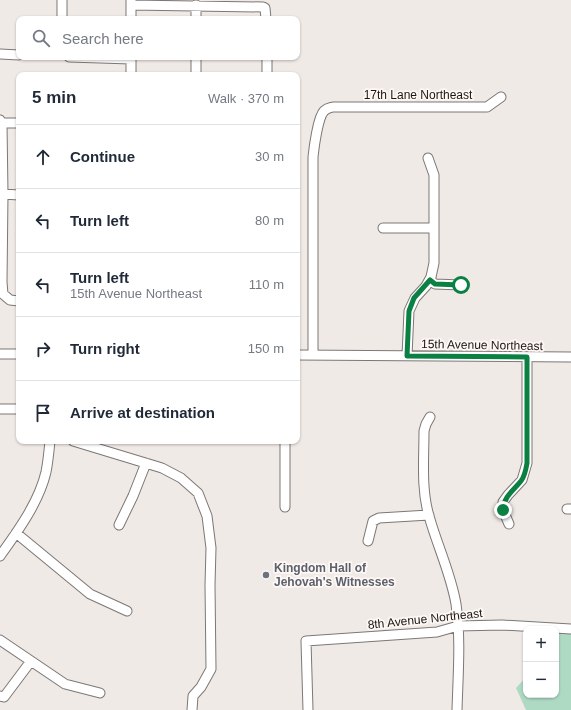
<!DOCTYPE html>
<meta charset="utf-8">
<style>
:root{--surface:#fff;--page:#f2f2f3;--text:#1f2937;--muted:#747a83;--line:#e0e1e3}
body{margin:0;font-family:Helvetica,sans-serif;background:var(--page);color:var(--text)}
.controls{position:absolute;right:12px;bottom:12px;display:grid;overflow:hidden;border-radius:8px;box-shadow:0 1px 3px #0004}
.controls button{width:36px;height:36px;display:grid;place-items:center;padding:0;border:0;border-bottom:1px solid var(--line);background:var(--surface);color:var(--text);font:20px sans-serif}
.stop{position:absolute;width:12px;height:12px;margin:-9px;border:3px solid #0b8043;border-radius:50%;background:#fff}
.stop.end{background:#0b8043;border-color:#fff;box-shadow:0 1px 4px #0008}
.list{margin:0;padding:0;list-style:none}
h2{display:flex;justify-content:space-between;align-items:center;height:52px;margin:0;padding:0 16px;font-size:17px}
h2 small{font-size:13px;font-weight:400;color:var(--muted)}
.list li{display:grid;grid-template-columns:26px 1fr auto;gap:12px;align-items:center;box-sizing:border-box;height:64px;padding:0 16px;border-top:1px solid var(--line)}
.list b{display:block;font-size:15px;white-space:nowrap}
.list p{margin:0;font-size:13px;white-space:nowrap;color:var(--muted)}
.list em{font-size:13px;font-style:normal;color:var(--muted)}
.icon{flex:none;width:22px;height:22px;fill:none;stroke:currentColor;stroke-width:2;stroke-linecap:round;stroke-linejoin:round}
.map{position:relative;flex:none;width:571px;height:710px;overflow:hidden}
.search{position:absolute;background:var(--surface);box-shadow:0 1px 3px #0004;left:16px;top:16px;width:284px;height:44px;display:flex;align-items:center;gap:10px;box-sizing:border-box;padding:0 14px;border-radius:8px;color:var(--muted);font-size:15px}
.panel{position:absolute;background:var(--surface);box-shadow:0 1px 3px #0004;left:16px;top:72px;width:284px;height:372px;border-radius:8px}
.map>svg:first-child{display:block}
.green{fill:#aedac4}
.lines{fill:none;stroke-linecap:round;stroke-linejoin:round}
.minor-casing{stroke:#7d7775;stroke-width:11}
.minor{stroke:#fff;stroke-width:9}
.route{stroke:#0b8043;stroke-width:5}
.worship-dot{fill:#6b7280;stroke:#fef7f4;stroke-width:1.5}
.labels{text-anchor:middle;dominant-baseline:central;stroke-width:3.5;stroke-linejoin:round;paint-order:stroke}
.street-label{font-size:12px;fill:#1a1716;stroke:#fef7f4}
.worship-label{font-size:12px;font-weight:bold;fill:#5b616d;stroke:#fef7f4;text-anchor:start}
</style>
<div class="map">
<svg width="571" height="710" viewBox="0 0 571 710">
<rect width="100%" height="100%" fill="#f0eae7"/>
<!-- green -->
<path class="green" d="M556 629H571V710H526L516 688 526 677V695H556Z"/>
<g class="lines">
<defs>
<path id="minor" d="M131 5 263 7 265 8 266 19
M196 5V19
M62 19V0
M131 19V0
M0 54 19 55
M69 57 131 59
M196 57V75
M267 57V75
M131 75V57
M0 120 2 123 3 194 2 282 3 294 10 300 19 301
M2 123H19
M3 194 19 195
M383 228H433
M430 280 435 284 461 285
M0 354H19
M297 355 571 357
M313 355V157C314 147 318 117 324 111 327 108 329 108 333 107H487L501 97
M407 356 409 311 415 298 426 286 431 277 434 263V175L428 158
M0 409H19
M430 417 426 424 424 431C424 459 421 489 429 516 437 545 451 574 456 604 461 639 458 675 457 710
M73 441 162 468 181 478 198 493 207 516 211 548 210 585 211 669 201 687 193 696 192 710
M285 507V441
M567 509H571
M509 524 503 510V502L508 495 522 480 527 463V357
M119 525 133 496 146 463
M16 533 90 594 127 611
M368 541 373 521 379 518 429 515
M0 556C18 531 39 502 46 472 48 462 49 451 50 441
M0 640 65 684 100 693
M0 696 4 697 31 661
M308 710 306 641 437 632 458 626 502 625 571 629"/>
</defs>
<!-- minor casing -->
<use href="#minor" class="minor-casing"/>
<!-- minor -->
<use href="#minor" class="minor"/>
</g>
<g class="lines">
<!-- route -->
<path class="route" d="M461 285 435 284 430 280 414 298 409 311 407 356 527 357V463C526 469 525 476 521 481 513 491 504 496 503 510"/>
</g>
<!-- markers -->
<circle class="worship-dot" cx="266" cy="575" r="4"/>
<g class="labels">
<!-- street labels -->
<g class="street-label">
<text x="418" y="95">17th Lane Northeast</text>
<text transform="translate(482 345) rotate(1)">15th Avenue Northeast</text>
<text transform="translate(425 619) rotate(-6)">8th Avenue Northeast</text>
</g>
<!-- worship labels -->
<g class="worship-label">
<text x="274" y="568">Kingdom Hall of<tspan x="274" dy="14">Jehovah's Witnesses</tspan></text>
</g>
</g>
</svg>
<div class="controls">
<button>+</button>
<button>−</button>
</div>
<div class="stop" style="left:461px;top:285px"></div>
<div class="stop end" style="left:503px;top:510px"></div>
<div class="search"><svg class="icon" aria-label="search" viewBox="0 0 24 24"><circle cx="10" cy="10" r="6"/><path d="M15 15l6 6"/></svg>Search here</div>
<section class="panel">
<h2>5 min<small>Walk · 370 m</small></h2>
<ul class="list">
<li><svg class="icon" aria-label="ahead" viewBox="0 0 24 24"><path d="M12 20V5M6 11l6-6 6 6"/></svg><div><b>Continue</b></div><em>30 m</em></li>
<li><svg class="icon" aria-label="left" viewBox="0 0 24 24"><path d="M17 20v-9H6M10 6l-5 5 5 5"/></svg><div><b>Turn left</b></div><em>80 m</em></li>
<li><svg class="icon" aria-label="left" viewBox="0 0 24 24"><path d="M17 20v-9H6M10 6l-5 5 5 5"/></svg><div><b>Turn left</b><p>15th Avenue Northeast</p></div><em>110 m</em></li>
<li><svg class="icon" aria-label="right" viewBox="0 0 24 24"><path d="M7 20v-9h11M14 6l5 5-5 5"/></svg><div><b>Turn right</b></div><em>150 m</em></li>
<li><svg class="icon" aria-label="arrive" viewBox="0 0 24 24"><path d="M6 21V4h12l-3 4 3 4H6"/></svg><div><b>Arrive at destination</b></div></li>
</ul>
</section>
</div>
